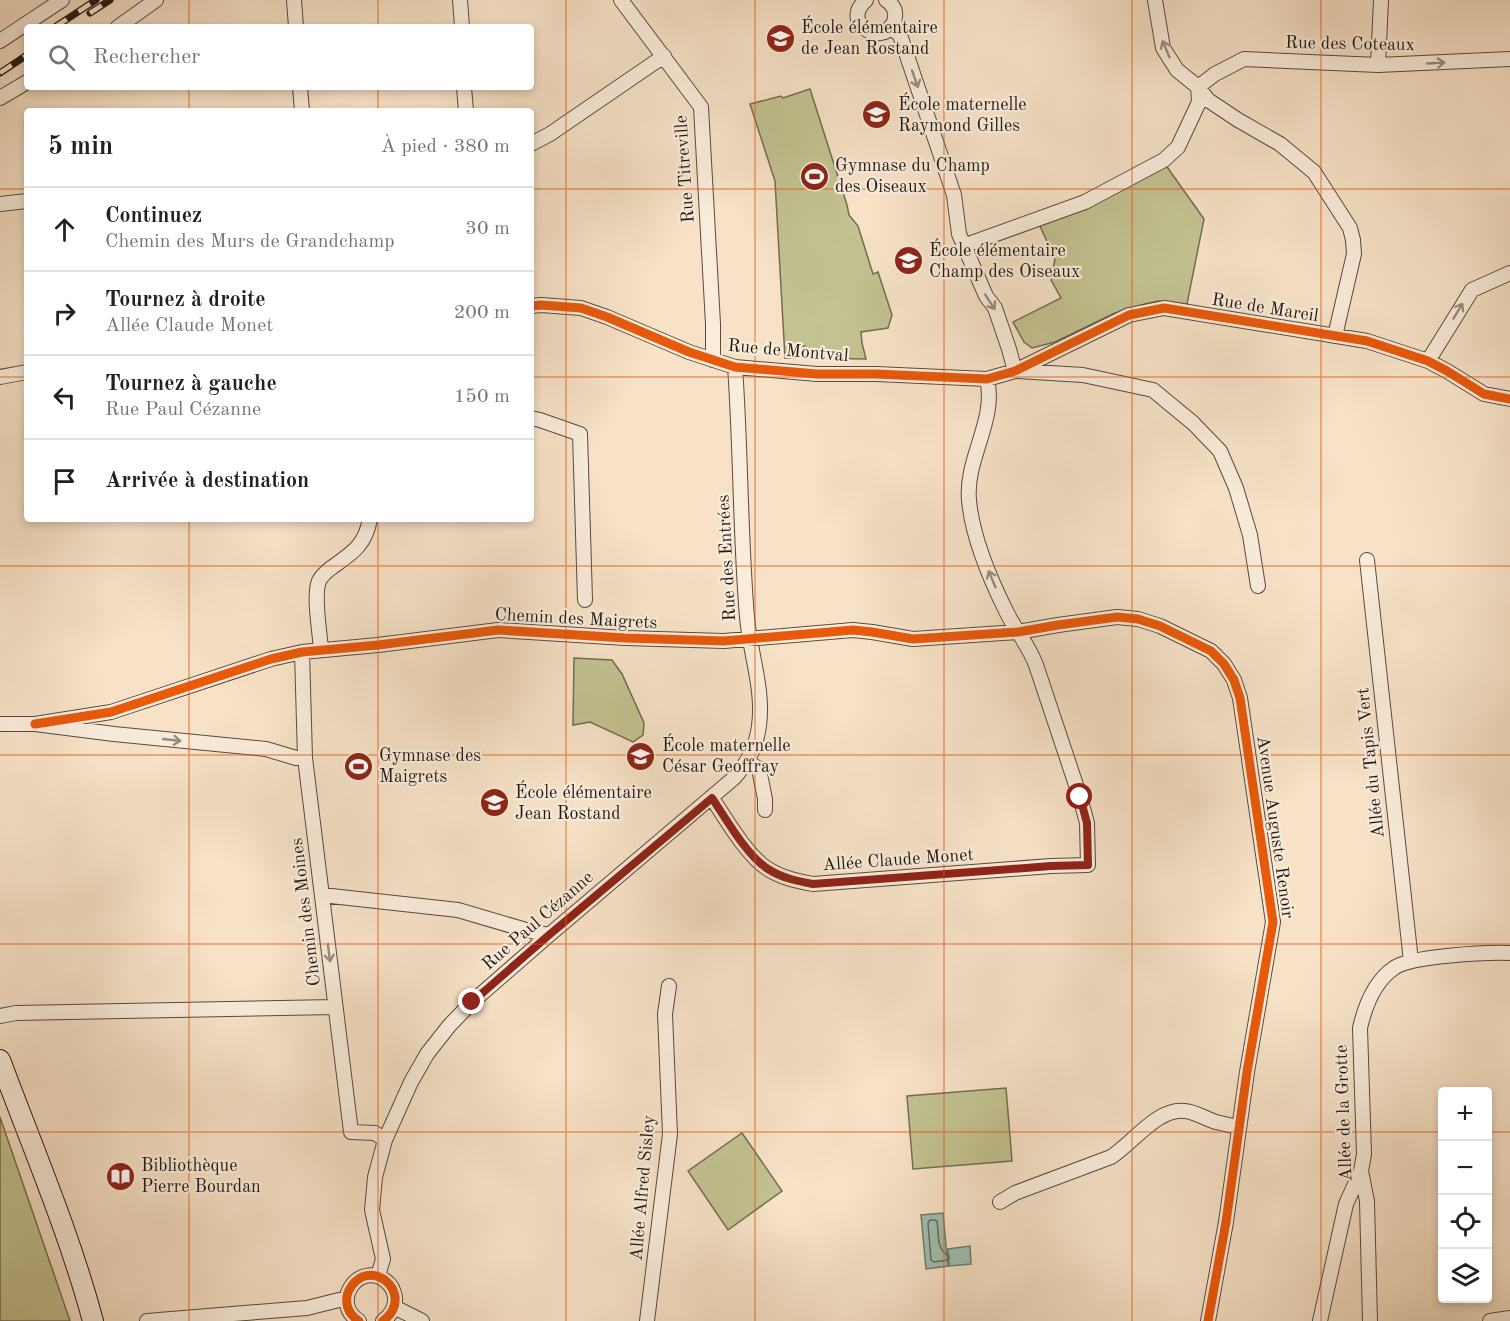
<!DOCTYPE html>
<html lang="fr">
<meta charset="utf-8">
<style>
:root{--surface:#fff;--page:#f6f6f6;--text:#202124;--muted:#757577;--line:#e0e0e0}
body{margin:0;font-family:"Old Standard TT",serif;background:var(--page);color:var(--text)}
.controls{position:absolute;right:18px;bottom:18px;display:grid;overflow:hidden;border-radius:6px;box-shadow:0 3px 9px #0003}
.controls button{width:54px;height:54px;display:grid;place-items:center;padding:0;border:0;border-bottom:2px solid var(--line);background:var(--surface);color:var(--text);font:30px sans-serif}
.stop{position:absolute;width:18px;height:18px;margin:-14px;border:4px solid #8f2418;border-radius:50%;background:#fff}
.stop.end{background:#8f2418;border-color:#fff;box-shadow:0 2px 6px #0008}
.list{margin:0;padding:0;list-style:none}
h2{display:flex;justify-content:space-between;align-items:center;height:78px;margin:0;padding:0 24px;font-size:26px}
h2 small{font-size:20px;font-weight:400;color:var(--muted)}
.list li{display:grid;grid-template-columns:39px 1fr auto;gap:18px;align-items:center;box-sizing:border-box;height:84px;padding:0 24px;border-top:2px solid var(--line)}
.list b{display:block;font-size:22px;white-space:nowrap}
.list p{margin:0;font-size:20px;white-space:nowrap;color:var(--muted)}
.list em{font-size:20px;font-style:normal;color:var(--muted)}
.icon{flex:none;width:33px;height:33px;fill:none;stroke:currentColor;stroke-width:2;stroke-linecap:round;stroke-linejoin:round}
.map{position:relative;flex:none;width:1510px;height:1321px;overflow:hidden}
.search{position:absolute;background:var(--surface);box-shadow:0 3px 9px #0003;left:24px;top:24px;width:510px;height:66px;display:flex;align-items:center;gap:15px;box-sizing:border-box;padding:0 21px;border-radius:6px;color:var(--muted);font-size:22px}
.panel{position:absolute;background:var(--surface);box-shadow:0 3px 9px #0003;left:24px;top:108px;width:510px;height:414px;border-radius:6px}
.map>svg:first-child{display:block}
.green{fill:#c3c291;stroke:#726d52;stroke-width:1.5}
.water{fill:#9ebfaf;stroke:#6c7c70;stroke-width:1.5}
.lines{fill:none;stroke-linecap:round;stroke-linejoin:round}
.shore{stroke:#606c60;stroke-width:1.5}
.minor-casing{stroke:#574a3f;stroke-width:16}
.secondary-casing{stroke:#221812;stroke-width:22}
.minor{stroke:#faecdb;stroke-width:14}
.secondary{stroke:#faecdb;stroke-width:20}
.rail-casing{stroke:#221812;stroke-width:7}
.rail{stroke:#faecdb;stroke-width:4.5;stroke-dasharray:14;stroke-linecap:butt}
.cycleway-casing{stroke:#faecdb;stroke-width:13}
.cycleway{stroke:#e8590c;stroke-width:9}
.oneway{stroke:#998d81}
.route{stroke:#8f2418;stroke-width:8}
.grid{fill:none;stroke:#de560c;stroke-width:1.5;stroke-opacity:0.55}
.labels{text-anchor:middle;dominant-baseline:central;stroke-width:4.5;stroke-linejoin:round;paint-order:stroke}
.poi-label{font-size:18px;fill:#221812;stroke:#faecdb;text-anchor:start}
.street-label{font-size:18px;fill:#221812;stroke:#faecdb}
</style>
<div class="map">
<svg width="1510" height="1321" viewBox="0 0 1510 1321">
<rect width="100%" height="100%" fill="#f7e2c7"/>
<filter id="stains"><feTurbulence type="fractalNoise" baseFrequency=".00333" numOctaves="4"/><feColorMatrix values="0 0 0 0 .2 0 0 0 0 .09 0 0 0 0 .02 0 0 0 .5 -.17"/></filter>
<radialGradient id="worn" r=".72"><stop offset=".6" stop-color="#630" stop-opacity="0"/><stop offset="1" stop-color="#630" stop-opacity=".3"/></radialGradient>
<!-- green -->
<path class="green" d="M810 89 847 205 849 215 858 226 873 274 878 272 892 315 888 328 861 332 862 343 866 359 808 358 805 346 798 347 799 358H785L775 181 750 104 781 96 783 98Z
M1165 164 1204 219 1187 304 1158 301 1145 304 1115 313 1055 342 1032 348 1024 342 1013 322 1061 298 1051 280 1055 259 1039 224Z
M574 658 612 660 622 674 644 723 643 735 633 742 590 722 573 725Z
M1006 1088 1012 1161 913 1169 907 1096Z
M0 1117 70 1321H0Z
M742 1133 782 1191 728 1230 688 1171Z"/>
<!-- water -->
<path class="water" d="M943 1213 948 1266 926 1269 921 1215Z
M970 1246 971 1264 949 1266 948 1249Z"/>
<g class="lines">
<!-- shore -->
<path class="shore" d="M930 1220H935L937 1221C939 1234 936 1250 949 1256V1258L948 1260 934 1262 931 1260 928 1223Z"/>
<defs>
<path id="minor" d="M294 0 296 27
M460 0 462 27
M621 0 701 107 713 324V360
M866 0C837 26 891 50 895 17 896 10 892 4 886 0
M1155 0 1163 48 1177 70 1198 87 1208 100 1238 120 1280 144 1314 172 1350 228 1353 240 1354 254 1335 336
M118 27 156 0
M890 27 900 35 954 195 959 234 986 296 995 308 1009 349 1015 371
M0 41 62 0
M1378 65 1381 0
M300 87 302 111
M464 87 466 111
M1198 87 1215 74 1244 59 1378 65 1510 59
M0 98 27 82
M531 144 550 134 664 56
M0 204 27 201
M963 246 1085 202 1164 160 1178 147 1199 102 1198 87
M531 306 541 305 581 308 607 317 689 352 735 367 817 374H876L987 379 1015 371 1129 315 1164 308 1367 341 1428 361 1447 371 1484 394 1510 399
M1428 361 1472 290 1510 273
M1017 371 1083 375 1153 390 1193 423 1220 451 1236 488 1250 535 1258 586
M0 377 27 372
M531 418 540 420 580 434 585 600
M1367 560 1411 961
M321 650C320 633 313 595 319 581 322 575 326 572 331 568 352 553 365 546 370 519
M302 652 305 758 351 1132 375 1133 385 1140
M0 724H35L114 734 266 749 296 758H305
M35 724 111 712 271 659 302 652 378 645 498 630 625 638 724 641 853 630 872 632 913 639 1018 632 1058 625 1117 617 1138 619 1160 626 1211 651 1224 664 1234 680 1240 698 1273 922 1247 1072 1226 1222 1208 1321
M748 762 759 769 765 799V810
M712 798C725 818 748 857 768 869 782 878 797 881 813 884L1051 866 1088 865 1087 823 1080 797 1036 665C1029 646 1016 631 1007 613 991 581 972 536 969 500 965 459 997 420 987 379
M322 895 458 910 526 930 549 935
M0 1016 16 1013 335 1007
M1000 1202 1015 1193 1111 1157C1133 1143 1158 1107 1185 1111 1196 1112 1206 1119 1216 1122 1224 1124 1232 1126 1239 1127
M378 1276 383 1259 372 1210 375 1177 385 1140 411 1082 427 1054 449 1026 472 1002 549 935 734 778C748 762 756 748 759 726 764 689 750 654 747 617 740 534 741 450 735 367
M394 1307 422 1321
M147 1321 307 1308 347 1298
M359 1321C329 1302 360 1260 386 1281 391 1285 394 1291 395 1297 396 1307 391 1315 383 1321
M647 1321 670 1134 665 1014 669 986
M1320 1321 1346 1204 1361 1171
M1370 1321 1367 1201 1361 1171 1364 1154 1360 1028C1365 1006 1375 981 1394 968 1410 956 1488 952 1510 953
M1490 1321 1510 1318"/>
<path id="secondary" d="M0 1060C32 1146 69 1232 93 1321"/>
</defs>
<!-- minor casing -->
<use href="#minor" class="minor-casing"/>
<!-- secondary casing -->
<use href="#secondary" class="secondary-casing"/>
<!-- minor -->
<use href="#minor" class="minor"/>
<!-- secondary -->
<use href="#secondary" class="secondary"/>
<defs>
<path id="rail" d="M90 13 110 0
M55 27 96 0
M0 73 27 55"/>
</defs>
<!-- rail casing -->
<use href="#rail" class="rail-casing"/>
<!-- rail -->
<use href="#rail" class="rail"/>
<defs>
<path id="cycleway" d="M531 306 541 305 581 308 607 317 689 352 735 367 817 374H876L987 379 1015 371 1129 315 1164 308 1367 341 1428 361 1447 371 1484 394 1510 399
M35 724 111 712 271 659 302 652 378 645 498 630 625 638 724 641 853 630 872 632 913 639 1018 632 1058 625 1117 617 1138 619 1160 626 1211 651 1224 664 1234 680 1240 698 1273 922 1247 1072 1226 1222 1208 1321
M359 1321C329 1302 360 1260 386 1281 391 1285 394 1291 395 1297 396 1307 391 1315 383 1321"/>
</defs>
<!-- cycleway casing -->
<use href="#cycleway" class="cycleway-casing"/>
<!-- cycleway -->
<use href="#cycleway" class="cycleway"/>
</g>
<!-- one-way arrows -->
<defs><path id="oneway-shaft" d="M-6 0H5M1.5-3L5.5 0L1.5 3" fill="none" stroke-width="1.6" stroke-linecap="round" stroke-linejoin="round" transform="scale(1.5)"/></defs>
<g class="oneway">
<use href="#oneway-shaft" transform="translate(1166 49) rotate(-113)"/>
<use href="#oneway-shaft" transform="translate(1436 63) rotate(-3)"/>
<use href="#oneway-shaft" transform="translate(915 79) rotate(71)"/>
<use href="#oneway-shaft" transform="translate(990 302) rotate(57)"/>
<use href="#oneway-shaft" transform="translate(1458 311) rotate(-59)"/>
<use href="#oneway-shaft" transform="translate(992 579) rotate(-113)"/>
<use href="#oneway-shaft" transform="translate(172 740) rotate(6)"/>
<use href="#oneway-shaft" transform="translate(329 953) rotate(83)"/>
</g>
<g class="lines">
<!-- route -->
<path class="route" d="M472 1002 549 935 712 798C726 819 747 856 768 869 782 878 797 881 813 884L1051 866 1088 865 1087 823 1080 797"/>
</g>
<!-- grid -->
<path class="grid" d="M189 0V27M378 0V27M566 0V1321M755 0V1321M944 0V1321M1132 0V1321M1321 0V1321M189 87V111M378 87V111M0 189H27M531 189H1510M0 377H27M531 377H1510M189 519V1321M378 519V1321M0 566H1510M0 755H1510M0 944H1510M0 1132H1442M1488 1132H1510"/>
<!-- icons -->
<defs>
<symbol id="school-disc" viewBox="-11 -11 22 22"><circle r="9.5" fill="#8f2418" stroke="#faecdb"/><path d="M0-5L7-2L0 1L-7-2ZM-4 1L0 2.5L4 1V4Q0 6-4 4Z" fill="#fff"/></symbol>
<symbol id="stadium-disc" viewBox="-11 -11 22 22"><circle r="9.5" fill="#8f2418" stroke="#faecdb"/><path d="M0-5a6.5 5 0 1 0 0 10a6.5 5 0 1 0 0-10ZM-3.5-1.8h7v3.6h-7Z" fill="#fff"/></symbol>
<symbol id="library-disc" viewBox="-11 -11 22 22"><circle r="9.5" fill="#8f2418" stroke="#faecdb"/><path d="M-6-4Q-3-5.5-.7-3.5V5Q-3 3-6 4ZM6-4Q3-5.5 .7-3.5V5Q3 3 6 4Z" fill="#fff"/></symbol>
</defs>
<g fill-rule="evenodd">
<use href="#school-disc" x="764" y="22" width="33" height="33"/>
<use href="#school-disc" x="860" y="98" width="33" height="33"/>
<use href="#stadium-disc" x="798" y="160" width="33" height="33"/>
<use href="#school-disc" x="892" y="244" width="33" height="33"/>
<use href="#school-disc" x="624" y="740" width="33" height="33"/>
<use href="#stadium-disc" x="342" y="750" width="33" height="33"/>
<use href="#school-disc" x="478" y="786" width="33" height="33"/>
<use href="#library-disc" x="104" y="1160" width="33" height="33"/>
</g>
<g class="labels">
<!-- poi labels -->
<g class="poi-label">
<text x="801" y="28">École élémentaire<tspan x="801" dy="21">de Jean Rostand</tspan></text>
<text x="898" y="105">École maternelle<tspan x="898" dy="21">Raymond Gilles</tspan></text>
<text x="835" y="166">Gymnase du Champ<tspan x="835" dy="21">des Oiseaux</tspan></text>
<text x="929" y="251">École élémentaire<tspan x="929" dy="21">Champ des Oiseaux</tspan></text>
<text x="662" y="746">École maternelle<tspan x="662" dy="21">César Geoffray</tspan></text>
<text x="379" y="756">Gymnase des<tspan x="379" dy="21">Maigrets</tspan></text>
<text x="515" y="793">École élémentaire<tspan x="515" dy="21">Jean Rostand</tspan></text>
<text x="141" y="1166">Bibliothèque<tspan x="141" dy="21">Pierre Bourdan</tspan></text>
</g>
<!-- street labels -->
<g class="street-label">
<text transform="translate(1350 44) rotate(1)">Rue des Coteaux</text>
<text transform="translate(685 169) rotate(-94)">Rue Titreville</text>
<text transform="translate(1265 308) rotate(9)">Rue de Mareil</text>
<text transform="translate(788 351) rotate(5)">Rue de Montval</text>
<text transform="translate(727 558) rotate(-93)">Rue des Entrées</text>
<text transform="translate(576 619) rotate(3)">Chemin des Maigrets</text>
<text transform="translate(1371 763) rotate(-96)">Allée du Tapis Vert</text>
<text transform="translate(1275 827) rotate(82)">Avenue Auguste Renoir</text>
<text transform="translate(898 860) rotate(-4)">Allée Claude Monet</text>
<text transform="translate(306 912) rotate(-97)">Chemin des Moines</text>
<text transform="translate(538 921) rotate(-41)">Rue Paul Cézanne</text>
<text transform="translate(1344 1113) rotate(-92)">Allée de la Grotte</text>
<text transform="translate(643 1188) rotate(-85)">Allée Alfred Sisley</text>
</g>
</g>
<rect width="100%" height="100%" filter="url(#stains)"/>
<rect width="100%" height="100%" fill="url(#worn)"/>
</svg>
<div class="controls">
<button>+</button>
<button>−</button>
<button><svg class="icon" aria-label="locate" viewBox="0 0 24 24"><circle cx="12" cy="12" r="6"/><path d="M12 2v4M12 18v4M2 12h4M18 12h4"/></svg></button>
<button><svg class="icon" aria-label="layers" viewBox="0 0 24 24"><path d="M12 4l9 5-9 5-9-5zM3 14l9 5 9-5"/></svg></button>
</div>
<div class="stop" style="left:1080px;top:797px"></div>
<div class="stop end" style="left:472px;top:1002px"></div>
<div class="search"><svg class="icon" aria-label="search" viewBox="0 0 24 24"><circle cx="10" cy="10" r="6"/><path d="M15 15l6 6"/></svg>Rechercher</div>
<section class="panel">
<h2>5 min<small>À pied · 380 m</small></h2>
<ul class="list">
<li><svg class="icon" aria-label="ahead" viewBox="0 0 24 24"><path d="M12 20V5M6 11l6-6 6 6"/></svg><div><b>Continuez</b><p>Chemin des Murs de Grandchamp</p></div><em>30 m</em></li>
<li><svg class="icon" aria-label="right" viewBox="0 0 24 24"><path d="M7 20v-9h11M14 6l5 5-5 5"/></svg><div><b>Tournez à droite</b><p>Allée Claude Monet</p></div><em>200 m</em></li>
<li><svg class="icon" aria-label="left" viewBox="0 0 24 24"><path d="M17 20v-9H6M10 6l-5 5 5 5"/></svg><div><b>Tournez à gauche</b><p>Rue Paul Cézanne</p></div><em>150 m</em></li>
<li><svg class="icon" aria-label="arrive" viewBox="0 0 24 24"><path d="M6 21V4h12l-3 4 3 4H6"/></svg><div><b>Arrivée à destination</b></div></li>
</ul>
</section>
</div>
